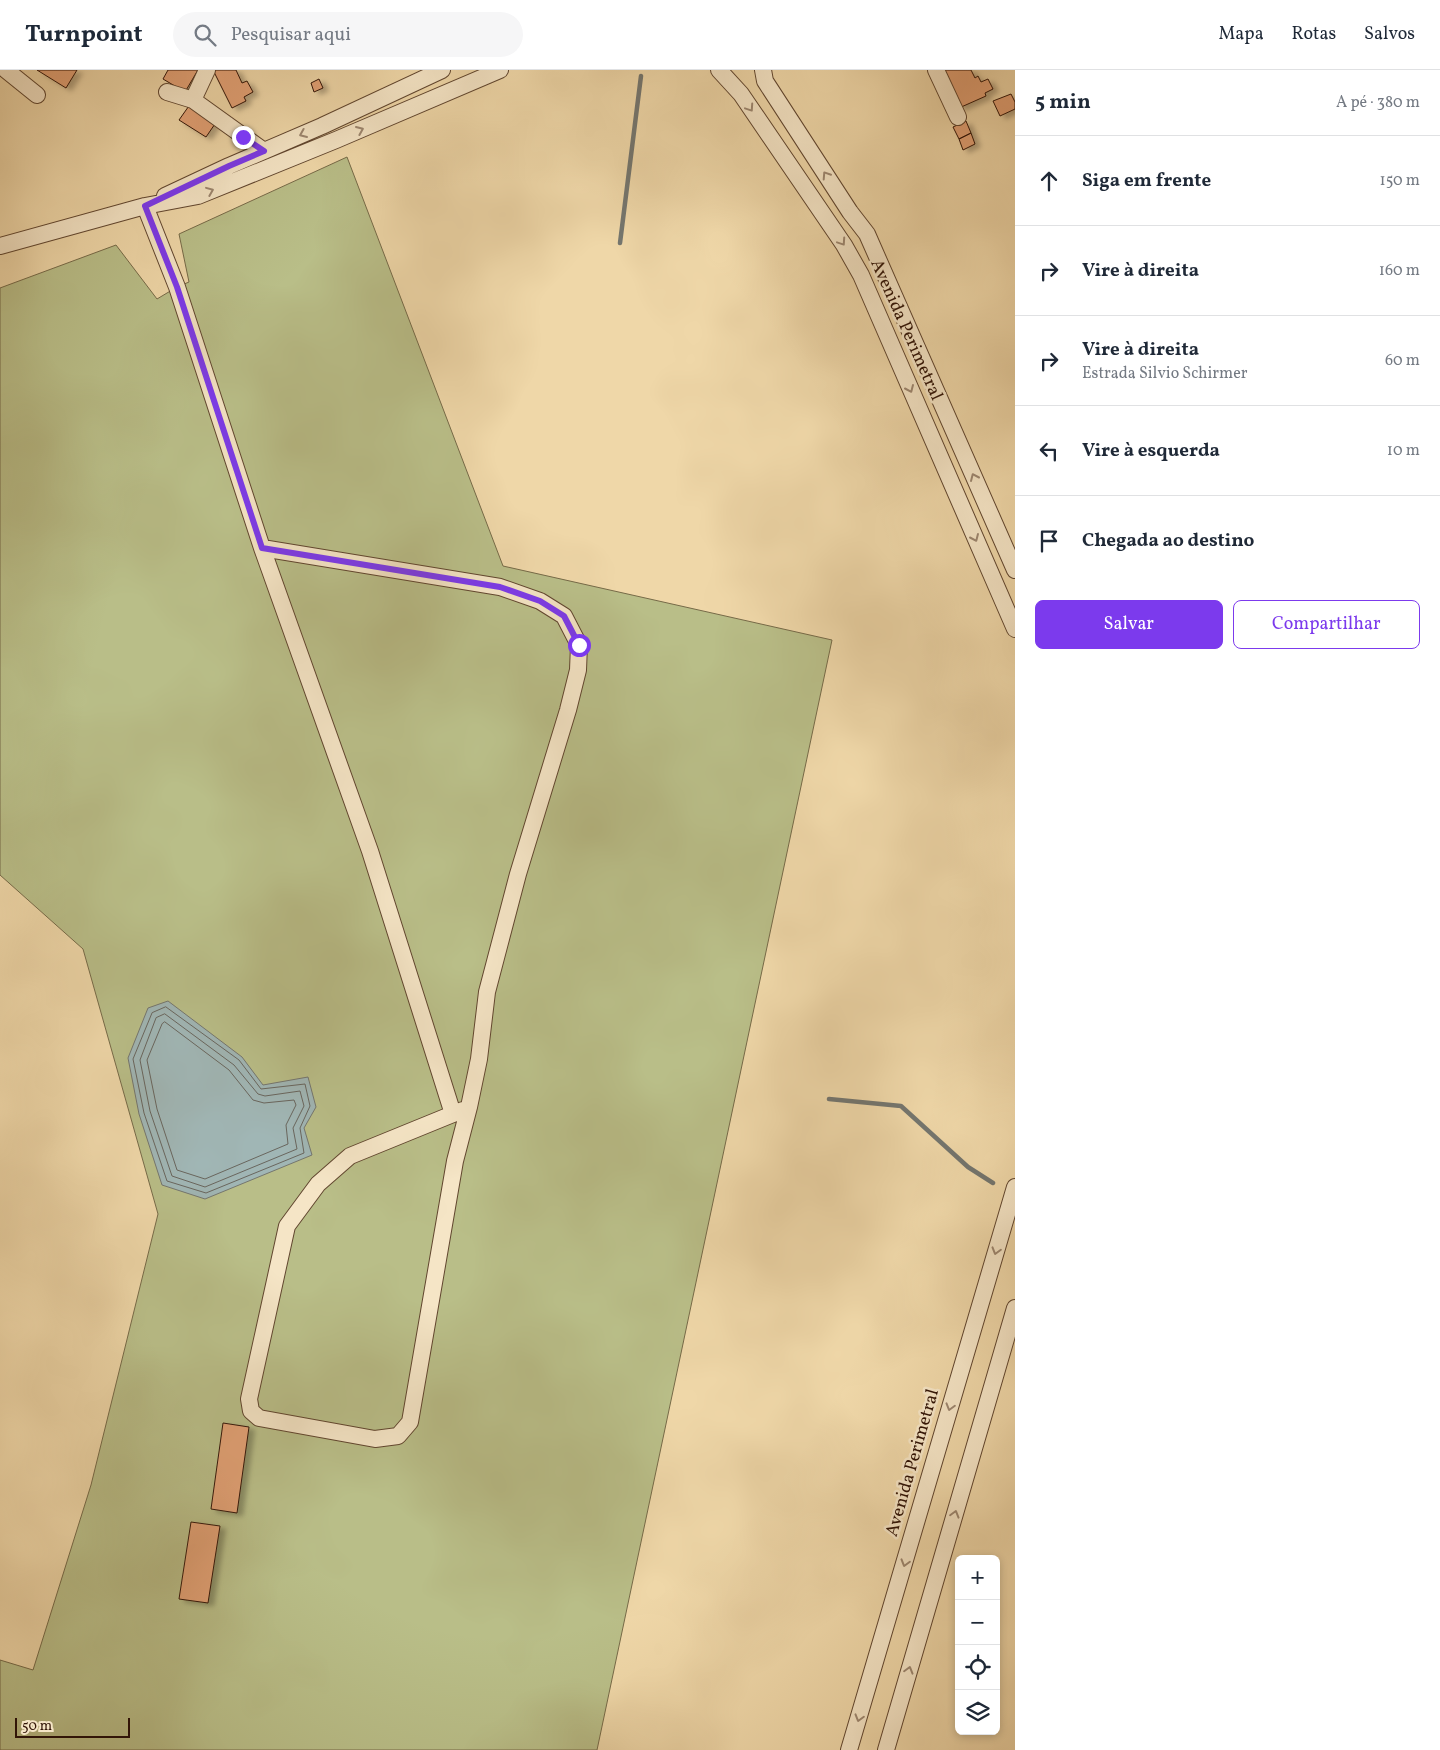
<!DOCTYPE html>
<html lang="pt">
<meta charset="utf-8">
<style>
:root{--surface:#fff;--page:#f6f6f7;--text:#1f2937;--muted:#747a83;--line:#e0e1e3;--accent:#7c3aed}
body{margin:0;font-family:Vollkorn,serif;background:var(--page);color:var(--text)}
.controls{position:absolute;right:15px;bottom:15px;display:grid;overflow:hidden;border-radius:8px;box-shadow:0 2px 8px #0003}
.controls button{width:45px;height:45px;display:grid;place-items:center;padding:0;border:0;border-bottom:1px solid var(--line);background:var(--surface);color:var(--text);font:25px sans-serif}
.scale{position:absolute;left:15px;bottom:12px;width:115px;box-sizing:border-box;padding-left:5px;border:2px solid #321507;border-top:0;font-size:14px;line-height:18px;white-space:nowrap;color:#321507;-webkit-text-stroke:4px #f5e5c6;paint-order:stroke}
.stop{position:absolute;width:15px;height:15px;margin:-11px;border:4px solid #7c3aed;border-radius:50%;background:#fff}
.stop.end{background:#7c3aed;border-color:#fff;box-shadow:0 1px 5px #0008}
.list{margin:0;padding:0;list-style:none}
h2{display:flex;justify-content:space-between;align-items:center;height:65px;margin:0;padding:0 20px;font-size:21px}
h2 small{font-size:16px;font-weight:400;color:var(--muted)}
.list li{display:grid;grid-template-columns:32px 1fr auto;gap:15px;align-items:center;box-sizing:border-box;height:90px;padding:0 20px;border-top:1px solid var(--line)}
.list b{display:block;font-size:19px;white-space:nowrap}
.list p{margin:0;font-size:16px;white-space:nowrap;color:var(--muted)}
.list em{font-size:16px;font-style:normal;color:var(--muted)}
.actions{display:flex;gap:10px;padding:15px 20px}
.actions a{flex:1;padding:11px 0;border:1px solid var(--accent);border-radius:8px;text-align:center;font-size:18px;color:var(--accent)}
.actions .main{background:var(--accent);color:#fff}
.icon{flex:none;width:28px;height:28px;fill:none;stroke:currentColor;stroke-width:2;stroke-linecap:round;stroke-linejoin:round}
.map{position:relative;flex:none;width:1015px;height:1680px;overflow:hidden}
header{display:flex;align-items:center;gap:30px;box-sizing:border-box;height:70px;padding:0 25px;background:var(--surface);border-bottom:1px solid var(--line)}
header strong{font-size:24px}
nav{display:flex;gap:28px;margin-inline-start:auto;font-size:18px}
.search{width:350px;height:45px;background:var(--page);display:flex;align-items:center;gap:12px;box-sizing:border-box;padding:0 18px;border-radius:28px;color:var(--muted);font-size:19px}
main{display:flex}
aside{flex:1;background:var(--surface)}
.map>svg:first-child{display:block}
.green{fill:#b9be88;stroke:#766a48}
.water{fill:#a0b6b5;stroke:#74766f}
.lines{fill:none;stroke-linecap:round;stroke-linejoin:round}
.shore{stroke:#69665e;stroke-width:1}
.stream{stroke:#74766f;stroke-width:4.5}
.building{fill:#e2a175;stroke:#321507;filter:url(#shadow)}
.minor-casing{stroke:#61462f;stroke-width:18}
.minor{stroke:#f5e5c6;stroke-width:16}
.oneway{stroke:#9d8770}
.route{stroke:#7c3aed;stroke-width:6}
.labels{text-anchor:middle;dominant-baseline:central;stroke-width:5;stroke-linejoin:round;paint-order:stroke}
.street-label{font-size:18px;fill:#321507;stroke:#f5e5c6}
</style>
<header>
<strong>Turnpoint</strong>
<div class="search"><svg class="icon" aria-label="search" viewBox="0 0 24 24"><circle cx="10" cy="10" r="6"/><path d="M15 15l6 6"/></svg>Pesquisar aqui</div>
<nav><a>Mapa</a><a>Rotas</a><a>Salvos</a></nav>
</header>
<main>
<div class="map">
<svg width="1015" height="1680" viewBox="0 0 1015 1680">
<defs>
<filter id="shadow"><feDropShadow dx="5.5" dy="3" stdDeviation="2.5" flood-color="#0004"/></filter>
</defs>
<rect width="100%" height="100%" fill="#efd7a8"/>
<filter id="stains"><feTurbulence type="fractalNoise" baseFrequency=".004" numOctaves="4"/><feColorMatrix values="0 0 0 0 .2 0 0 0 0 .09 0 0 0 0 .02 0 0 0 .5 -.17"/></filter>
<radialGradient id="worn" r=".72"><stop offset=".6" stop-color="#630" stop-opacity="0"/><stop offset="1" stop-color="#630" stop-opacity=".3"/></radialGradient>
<!-- green -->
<path class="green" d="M347 87 503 496 832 570 597 1680H0V1590L33 1600 91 1415 158 1144 83 879 0 805V218L116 175 157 229 177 217 189 212 179 164Z"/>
<!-- water -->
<path class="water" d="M168 931 242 987 263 1015 308 1007 316 1037 304 1058 312 1085 205 1129 162 1115 139 1044 128 988 148 938Z"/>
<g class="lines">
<!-- shore -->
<path class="shore" d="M166 937 239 990 261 1019 305 1014 310 1036 300 1058 304 1083 206 1123 167 1111 144 1043 133 989 152 943Z
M165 944 234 995 258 1024 265 1026 300 1021 304 1036 293 1058 297 1079 205 1117 172 1106 150 1041 140 990 156 948Z
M165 952 229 1000 253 1030 264 1033 294 1030 296 1035 286 1055 288 1074 205 1109 177 1100 157 1039 147 990 162 954Z"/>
<!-- stream -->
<path class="stream" d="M620 173 641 6
M829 1029 901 1036 968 1097 993 1113"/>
</g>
<!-- building -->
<path class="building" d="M37 0H77L66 18Z
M168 0H198L185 22 163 9Z
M213 0H236L242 13 247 11 253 22 244 27 246 31 232 38Z
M942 0H971L975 8 978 6 981 12 988 9 993 19 985 23 986 26 959 38Z
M319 9 323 18 314 22 311 13Z
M1011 24 1015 32V39L1000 46 993 31Z
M191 33 217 51 206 67 179 50Z
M966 51 971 63 959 69 953 57Z
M971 63 975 74 963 80 959 69Z
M223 1353 249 1357 237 1443 211 1439Z
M191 1452 220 1456 208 1533 179 1529Z"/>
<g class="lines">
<defs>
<path id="minor" d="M6 0 37 25
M719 0 741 24 844 175 861 205 1015 559
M763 0 765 11 850 142 867 164 1015 500
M936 0 958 47
M167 22 193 30 264 81
M193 30 207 0
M165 126 229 96 322 56 442 0
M145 136 177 217 262 478 370 781 453 1044 463 1040
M0 176 145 136 198 126 336 70 500 0
M262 478 500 517 540 531 564 546 579 575 578 600 568 640 518 804 487 922 479 989 469 1037 455 1091 410 1352 398 1366 375 1369 259 1348 251 1341 249 1329 287 1156 318 1114 350 1086 453 1044
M849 1680 1015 1117
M886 1680 1015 1238"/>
</defs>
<!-- minor casing -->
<use href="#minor" class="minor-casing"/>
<!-- minor -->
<use href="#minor" class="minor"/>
</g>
<!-- one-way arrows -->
<defs><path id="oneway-chevron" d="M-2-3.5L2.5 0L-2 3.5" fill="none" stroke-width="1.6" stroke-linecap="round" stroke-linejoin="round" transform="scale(1.25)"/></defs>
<g class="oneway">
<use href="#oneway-chevron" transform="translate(750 38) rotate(56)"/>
<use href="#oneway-chevron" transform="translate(360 60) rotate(-23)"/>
<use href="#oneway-chevron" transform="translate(303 64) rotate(157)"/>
<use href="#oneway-chevron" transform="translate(826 105) rotate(-123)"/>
<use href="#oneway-chevron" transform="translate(210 121) rotate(-22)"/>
<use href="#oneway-chevron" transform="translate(842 172) rotate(56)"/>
<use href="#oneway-chevron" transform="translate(910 319) rotate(66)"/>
<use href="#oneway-chevron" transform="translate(974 407) rotate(-114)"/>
<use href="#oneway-chevron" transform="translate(975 468) rotate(66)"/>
<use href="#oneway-chevron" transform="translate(996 1181) rotate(106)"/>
<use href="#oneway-chevron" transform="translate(950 1337) rotate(106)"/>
<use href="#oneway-chevron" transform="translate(955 1444) rotate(-74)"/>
<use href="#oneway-chevron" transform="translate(905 1493) rotate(106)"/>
<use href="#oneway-chevron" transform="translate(909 1600) rotate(-74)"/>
<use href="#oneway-chevron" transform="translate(859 1648) rotate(106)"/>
</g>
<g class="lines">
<!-- route -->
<path class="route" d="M243 67 264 81 229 96 145 136 177 217 262 478 500 517 540 531 564 546 579 575"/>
</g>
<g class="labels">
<!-- street labels -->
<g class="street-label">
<text transform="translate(906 260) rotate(66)">Avenida Perimetral</text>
<text transform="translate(913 1393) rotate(-74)">Avenida Perimetral</text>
</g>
</g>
<rect width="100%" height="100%" filter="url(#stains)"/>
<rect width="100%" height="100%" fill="url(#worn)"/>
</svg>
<div class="controls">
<button>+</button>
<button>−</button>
<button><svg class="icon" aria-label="locate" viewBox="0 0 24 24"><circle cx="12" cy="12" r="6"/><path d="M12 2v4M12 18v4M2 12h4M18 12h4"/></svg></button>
<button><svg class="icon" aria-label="layers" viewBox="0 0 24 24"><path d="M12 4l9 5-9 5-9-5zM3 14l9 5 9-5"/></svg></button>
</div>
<div class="scale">50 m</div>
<div class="stop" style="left:579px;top:575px"></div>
<div class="stop end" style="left:243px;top:67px"></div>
</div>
<aside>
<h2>5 min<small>A pé · 380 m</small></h2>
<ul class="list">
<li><svg class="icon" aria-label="ahead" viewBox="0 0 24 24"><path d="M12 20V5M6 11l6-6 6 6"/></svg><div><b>Siga em frente</b></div><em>150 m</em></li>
<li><svg class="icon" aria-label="right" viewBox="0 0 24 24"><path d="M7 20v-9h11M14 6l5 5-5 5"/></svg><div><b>Vire à direita</b></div><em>160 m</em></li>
<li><svg class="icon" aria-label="right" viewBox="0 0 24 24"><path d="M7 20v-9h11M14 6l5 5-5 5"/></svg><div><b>Vire à direita</b><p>Estrada Silvio Schirmer</p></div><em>60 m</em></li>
<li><svg class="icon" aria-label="left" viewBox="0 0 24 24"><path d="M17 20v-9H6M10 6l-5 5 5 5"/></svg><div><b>Vire à esquerda</b></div><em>10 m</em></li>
<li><svg class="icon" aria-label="arrive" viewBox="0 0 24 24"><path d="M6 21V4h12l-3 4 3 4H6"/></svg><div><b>Chegada ao destino</b></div></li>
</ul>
<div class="actions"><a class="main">Salvar</a><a>Compartilhar</a></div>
</aside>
</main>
